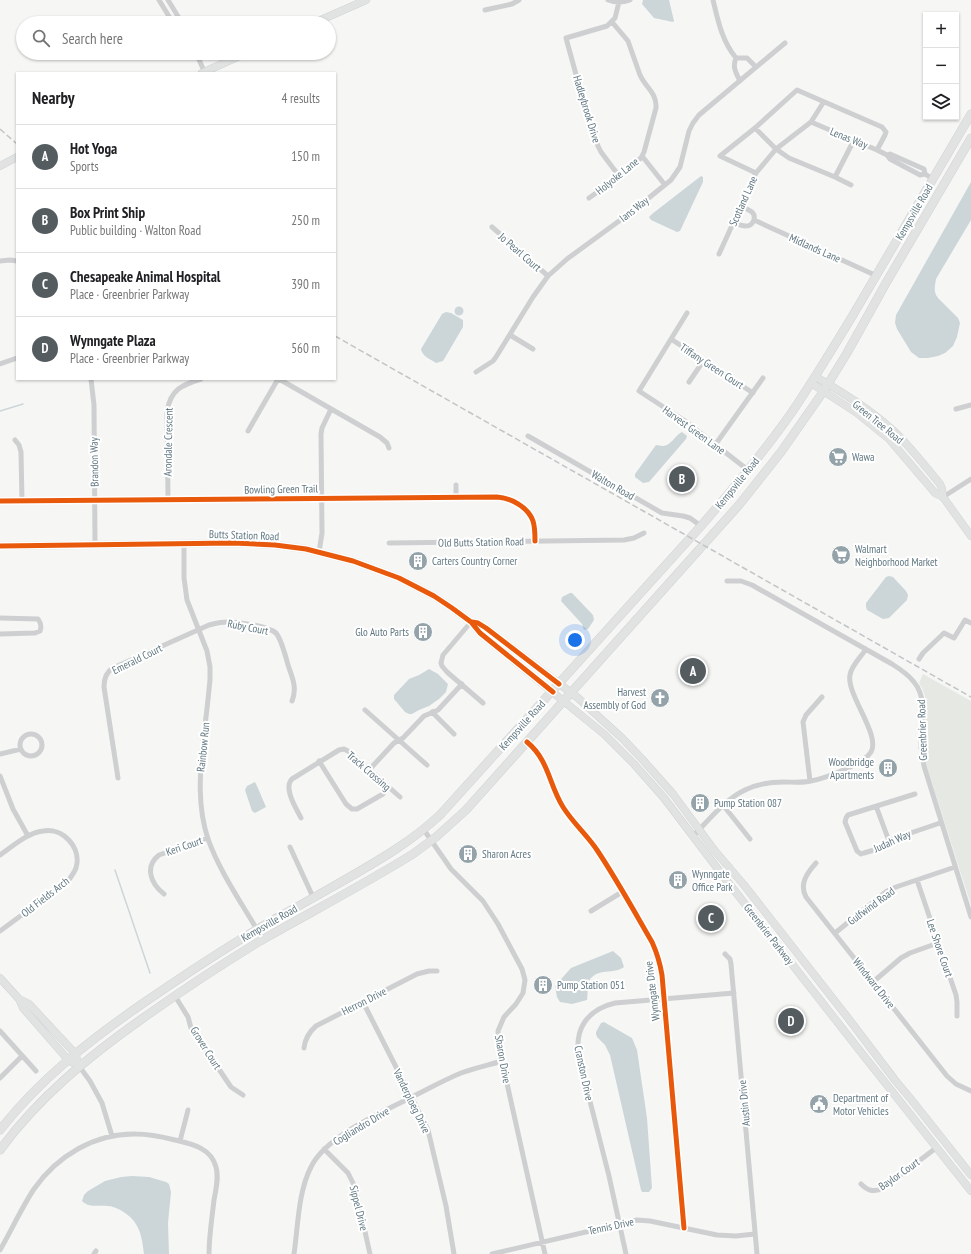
<!DOCTYPE html>
<meta charset="utf-8">
<style>
:root{--surface:#fff;--page:#f2f2f2;--text:#202124;--muted:#757577;--line:#e0e0e0;--accent:#545c60}
body{margin:0;font-family:"PT Sans Narrow",sans-serif;background:var(--page);color:var(--text)}
.controls{position:absolute;right:12px;top:12px;display:grid;overflow:hidden;border-radius:0px;box-shadow:0 1px 3px #0004}
.controls button{width:36px;height:36px;display:grid;place-items:center;padding:0;border:0;border-bottom:1px solid var(--line);background:var(--surface);color:var(--text);font:20px sans-serif}
.you{position:absolute;left:575px;top:640px;width:14px;height:14px;margin:-10px;border:3px solid #fff;border-radius:50%;background:#1a73e8;box-shadow:0 0 0 6px #1a73e833}
.badge{display:grid;place-items:center;width:26px;height:26px;border-radius:50%;background:var(--accent);color:#fff;font-size:13px;font-weight:700}
.pin{position:absolute;translate:-50% -50%;border:2px solid #fff;box-shadow:0 1px 4px #0006}
.list{margin:0;padding:0;list-style:none}
h2{display:flex;justify-content:space-between;align-items:center;height:52px;margin:0;padding:0 16px;font-size:17px}
h2 small{font-size:13px;font-weight:400;color:var(--muted)}
.list li{display:grid;grid-template-columns:26px 1fr auto;gap:12px;align-items:center;box-sizing:border-box;height:64px;padding:0 16px;border-top:1px solid var(--line)}
.list b{display:block;font-size:15px;white-space:nowrap}
.list p{margin:0;font-size:13px;white-space:nowrap;color:var(--muted)}
.list em{font-size:13px;font-style:normal;color:var(--muted)}
.icon{flex:none;width:22px;height:22px;fill:none;stroke:currentColor;stroke-width:2;stroke-linecap:round;stroke-linejoin:round}
.map{position:relative;flex:none;width:971px;height:1254px;overflow:hidden}
.search{position:absolute;background:var(--surface);box-shadow:0 1px 3px #0004;left:16px;top:16px;width:320px;height:44px;display:flex;align-items:center;gap:10px;box-sizing:border-box;padding:0 14px;border-radius:22px;color:var(--muted);font-size:15px}
.panel{position:absolute;background:var(--surface);box-shadow:0 1px 3px #0004;left:16px;top:72px;width:320px;height:308px;border-radius:0px}
.map>svg:first-child{display:block}
.green{fill:#e6e9e3}
.water{fill:#ccd6d8}
.lines{fill:none;stroke-linecap:round;stroke-linejoin:round}
.stream{stroke:#ccd6d8;stroke-width:1.5}
.secondary-casing{stroke:#d2d4d4;stroke-width:8}
.primary-casing{stroke:#d2d3d3;stroke-width:9}
.street{stroke:#cecfd0;stroke-width:5}
.secondary{stroke:#e1e2e2;stroke-width:7}
.primary{stroke:#e1e2e2;stroke-width:8}
.rail{stroke:#c2c5c5;stroke-width:1.5;stroke-dasharray:6 3;stroke-linecap:butt}
.cycleway-casing{stroke:#fff;stroke-width:8}
.cycleway{stroke:#e8590c;stroke-width:5}
.labels{text-anchor:middle;dominant-baseline:central;stroke-width:4;stroke-linejoin:round;paint-order:stroke}
.street-label{font-size:11px;fill:#607781;stroke:#fff}
.poi-label{font-size:11px;fill:#607781;stroke:#fff;text-anchor:start}
</style>
<div class="map">
<svg width="971" height="1254" viewBox="0 0 971 1254">
<rect width="100%" height="100%" fill="#f6f6f5"/>
<!-- green -->
<path class="green" d="M923 674 971 701V905L926 764C925 752 924 741 924 729 924 724 926 720 926 716 927 704 926 693 919 683Z"/>
<!-- water -->
<path class="water" d="M643 0H669L674 21 673 22 654 18 642 4Z
M701 176 703 177V182L680 231 677 232 651 220 649 217 652 214Z
M971 182V220L936 279C935 286 933 292 938 298L958 318 960 323 957 337 953 346 945 353 938 356 928 358H919L911 352 897 329 895 323 896 315Z
M454.5 311a4.5 4.5 0 1 1 9 0a4.5 4.5 0 1 1-9 0Z
M446 312 451 313 463 320V327L443 361 436 363C430 359 422 356 421 349L442 314Z
M682 432 687 436 686 439 649 482 643 483 635 477V474L656 445C658 445 660 446 663 446 671 446 675 435 682 432Z
M889 576 893 577 906 591 908 595 907 600 889 618 883 619 867 610 866 607V603L886 577Z
M570 593H572L593 615 594 620 588 629 584 630 582 624 561 601 562 597Z
M429 669 438 674 448 684 446 692 439 699 429 706 419 710 412 714H409L405 712 394 699V695L409 679 419 675Z
M255 782 257 786 266 807 255 813 252 811 245 790 247 786Z
M613 951 621 958 624 967C614 975 597 967 589 981 587 985 588 995 587 1000L572 1004 560 1002 557 997 555 986 571 968Z
M604 1022 632 1038 637 1050 647 1118 652 1188 649 1192H642L641 1190 610 1055 605 1045 597 1037 596 1034V1032L601 1023Z
M132 1176 149 1177 166 1182 169 1184 171 1192 168 1223 169 1254H144C142 1235 139 1221 122 1211 117 1208 112 1206 107 1206 98 1205 89 1208 82 1201L84 1195 88 1191 105 1181 121 1177Z"/>
<g class="lines">
<!-- stream -->
<path class="stream" d="M0 411 23 404
M115 870 150 973"/>
<defs>
<path id="secondary" d="M314 23 366 0
M202 73 246 53
M0 166 17 157
M816 377C844 393 877 414 900 437 914 452 927 468 940 484L942 489 943 497
M811 383 857 413 889 439 930 487 935 493 943 497 971 536
M0 546 234 543 275 545 306 549 353 561 399 578 434 596 452 608 471 622 480 633 604 734 634 764 664 798 727 881 860 1051 971 1191
M471 622 478 623 486 628 578 698 622 738 642 759 673 794 715 851 744 885 848 1018 895 1080 914 1103 971 1175
M0 978 19 999 23 1008 63 1054 68 1060 79 1066
M19 999 29 1004 70 1048 75 1053 79 1066"/>
<path id="primary" d="M0 1130C40 1079 90 1040 142 1004 187 973 232 943 280 916 303 904 325 891 348 878 381 859 412 841 440 815L701 526C733 489 764 452 792 412 813 381 833 348 853 315 893 248 932 181 971 114
M0 1150C38 1098 87 1058 139 1021 178 993 219 966 260 941 311 912 363 885 413 854L436 837 466 810 739 505 781 452 823 392 847 353 886 283 971 138"/>
</defs>
<!-- secondary casing -->
<use href="#secondary" class="secondary-casing"/>
<!-- primary casing -->
<use href="#primary" class="primary-casing"/>
<!-- street -->
<path class="street" d="M159 0 173 23
M168 0 182 23
M608 0C616 3 622 3 630 0
M713 0C718 21 722 41 736 58
M619 2 615 18 607 26 566 38 583 100 598 146 601 152 619 176
M485 10 512 4 519 0
M196 53 205 73
M740 81C736 73 732 67 736 58H747L756 67
M811 122 877 150 887 155 890 159 920 175 925 174 933 179
M755 128 776 149 789 158 835 177 851 185
M887 155 890 154 924 169 925 174
M642 156 665 185
M756 173 720 156 755 128 797 90 882 127 886 132 885 135 877 150
M835 177 854 140
M589 198 606 186 641 158 644 152 656 108C657 93 646 88 640 75L628 41 612 22
M754 220 877 276
M733 222C737 224 742 226 746 226 753 226 757 217 752 212 749 210 744 208 741 205
M492 227 548 276
M719 254 756 173 776 149 811 122 823 103
M0 261 10 260 17 261
M687 313 639 391 685 421 748 470
M510 335 533 349
M671 339 753 393
M0 364 17 358
M476 372 493 361 496 357 533 297 548 276 567 259 630 213 671 180 680 167 689 131 693 123 699 115 785 43
M91 379 94 405 95 545
M279 379 380 437 387 443 389 448
M689 382 704 360
M956 409 971 405
M248 431 278 379
M528 436 662 513 683 516 690 518 701 526
M15 440 19 445 21 452 22 501
M715 445 763 378
M456 485V497
M943 497 971 479
M168 500 167 411C171 389 182 385 201 379
M0 501 497 497C511 498 528 507 533 521 535 527 535 534 535 541
M389 543 624 540 634 538 644 533
M184 544V578L187 600 207 651 210 667V680C208 700 206 720 203 740 200 773 197 806 208 839 220 873 245 908 263 940
M319 552 322 533 321 434 322 428 331 409
M727 581H741L752 585 892 664C900 669 908 674 914 682 928 699 922 724 921 745 921 752 923 759 924 766L971 917
M0 618 38 619C41 623 42 626 40 631L35 633 0 634
M471 622 443 655 441 663 442 666 447 672 483 703
M919 659 923 653 944 633 954 638 965 620 971 623
M365 710 427 765
M432 712 454 734
M20 745a11 11 0 1 1 22 0a11 11 0 1 1-22 0Z
M527 742C549 760 549 785 563 807 573 823 587 835 597 850 617 880 634 911 652 942 657 953 660 963 662 975L684 1228
M0 754 21 749
M319 761 346 804 352 809H357L383 794 386 790 385 784
M369 770 394 743 403 738 424 716 438 710 462 684
M0 776 13 809 28 836
M118 778 104 687C104 679 106 672 113 668L209 625C216 623 221 622 228 622 238 622 268 626 276 633 282 640 286 659 289 668 293 679 297 689 292 701
M810 781 803 722 806 715 822 697
M915 794 848 815 846 818 845 822 857 851 861 854 864 853 874 850 893 839 940 823
M723 805 750 839
M876 806 889 841
M301 818C296 808 283 788 292 779L339 750 344 749 348 751 400 797
M424 830 451 869 483 901 498 924 522 969 525 980 523 993 516 1004 504 1017 498 1031 499 1047 502 1061 545 1254
M693 836C709 820 724 800 745 790 757 784 771 782 784 782 793 782 802 783 811 781 824 779 837 773 848 768 856 764 866 760 871 752 881 735 846 694 850 675 851 666 861 657 866 649
M290 847 313 897
M0 855C13 846 27 833 43 831 63 827 82 848 76 868 74 873 71 877 68 881L0 931
M816 863C807 873 799 884 806 897L947 1076 956 1084 971 1091
M917 880 956 995 957 1002V1016
M164 894C151 884 144 867 159 855L208 838
M591 911 622 892
M835 933 887 891 896 887 955 867
M725 954 730 959 731 964 757 1254
M873 982 901 958 910 953 938 943
M175 996 188 1017 191 1028 231 1087 243 1095
M363 1002 428 1130 446 1206 454 1254
M0 1031 36 1071
M304 1048C305 1039 309 1032 316 1026L417 974 429 971H437
M79 1066 90 1081 102 1103 112 1136
M0 1078 22 1056
M180 1141 188 1110
M324 1149 348 1173 355 1187 370 1254
M861 1184C868 1191 873 1192 882 1189L936 1148
M0 1250C11 1231 22 1207 34 1189 57 1156 95 1133 136 1134 149 1134 163 1137 175 1140 192 1144 211 1148 216 1167 219 1177 216 1189 214 1200 212 1218 209 1236 209 1254
M94 1254 96 1251
M294 1254C298 1227 298 1192 311 1167 326 1136 381 1113 412 1097 428 1089 444 1080 461 1073 475 1068 489 1065 502 1061
M492 1254 637 1220 650 1221 717 1235 736 1236 755 1234
M626 1254 609 1176 579 1058C574 1030 586 1010 615 1003L734 993"/>
<!-- secondary -->
<use href="#secondary" class="secondary"/>
<!-- primary -->
<use href="#primary" class="primary"/>
<!-- rail -->
<path class="rail" d="M0 129 17 144
M335 336 971 697"/>
<defs>
<path id="cycleway" d="M0 501 497 497C511 498 528 507 533 521 535 527 535 534 535 541
M0 546 234 543 275 545 306 549 353 561 399 578 434 596 452 608 471 622 480 633 553 692
M472 622 478 623 486 628 559 684
M527 742C549 760 549 785 563 807 573 823 587 835 597 850 617 880 634 911 652 942 657 953 660 963 662 975L684 1228"/>
</defs>
<!-- cycleway casing -->
<use href="#cycleway" class="cycleway-casing"/>
<!-- cycleway -->
<use href="#cycleway" class="cycleway"/>
</g>
<!-- icons -->
<defs>
<symbol id="supermarket-disc" viewBox="-11 -11 22 22"><circle r="9.5" fill="#94a3aa" stroke="#fff"/><path d="M-6-5.5h2.5l.6 2H6L4.5 2H-2.5L-4.4-4H-6ZM-1.5 3.2a1.3 1.3 0 1 0 .1 0ZM3 3.2a1.3 1.3 0 1 0 .1 0Z" fill="#fff"/></symbol>
<symbol id="building-disc" viewBox="-11 -11 22 22"><circle r="9.5" fill="#94a3aa" stroke="#fff"/><path d="M-4-6H4V6H1V3H-1V6H-4ZM-2.5-4.3h1.7v1.8h-1.7ZM.8-4.3h1.7v1.8H.8ZM-2.5-1h1.7V.8h-1.7ZM.8-1h1.7V.8H.8Z" fill="#fff"/></symbol>
<symbol id="church-disc" viewBox="-11 -11 22 22"><circle r="9.5" fill="#94a3aa" stroke="#fff"/><path d="M-1.2-6h2.4v3.5h3.3v2.4h-3.3V6h-2.4V-.1h-3.3v-2.4h3.3Z" fill="#fff"/></symbol>
<symbol id="civic-disc" viewBox="-11 -11 22 22"><circle r="9.5" fill="#94a3aa" stroke="#fff"/><path d="M-.6-6.5H3V-4.5H.6V-3L4-1V1h2V6H-6V1h2V-1L-.6-3ZM-1.2 2.5V6h2.4V2.5Z" fill="#fff"/></symbol>
</defs>
<g fill-rule="evenodd">
<use href="#supermarket-disc" x="827" y="446" width="22" height="22"/>
<use href="#supermarket-disc" x="830" y="544" width="22" height="22"/>
<use href="#building-disc" x="407" y="550" width="22" height="22"/>
<use href="#building-disc" x="412" y="621" width="22" height="22"/>
<use href="#church-disc" x="649" y="687" width="22" height="22"/>
<use href="#building-disc" x="877" y="757" width="22" height="22"/>
<use href="#building-disc" x="689" y="792" width="22" height="22"/>
<use href="#building-disc" x="457" y="843" width="22" height="22"/>
<use href="#building-disc" x="667" y="869" width="22" height="22"/>
<use href="#building-disc" x="532" y="974" width="22" height="22"/>
<use href="#civic-disc" x="808" y="1093" width="22" height="22"/>
</g>
<g class="labels">
<!-- street labels -->
<g class="street-label">
<text transform="translate(587 109) rotate(73)">Hadleybrook Drive</text>
<text transform="translate(849 138) rotate(22)">Lenas Way</text>
<text transform="translate(617 176) rotate(-39)">Holyoke Lane</text>
<text transform="translate(743 201) rotate(-66)">Scotland Lane</text>
<text transform="translate(634 209) rotate(-38)">Ians Way</text>
<text transform="translate(914 212) rotate(-60)">Kempsville Road</text>
<text transform="translate(815 248) rotate(24)">Midlands Lane</text>
<text transform="translate(520 252) rotate(41)">Jo Pearl Court</text>
<text transform="translate(712 366) rotate(33)">Tiffany Green Court</text>
<text transform="translate(878 422) rotate(39)">Green Tree Road</text>
<text transform="translate(694 430) rotate(36)">Harvest Green Lane</text>
<text transform="translate(168 442) rotate(-89)">Arondale Crescent</text>
<text transform="translate(94 462) rotate(-91)">Brandon Way</text>
<text transform="translate(737 483) rotate(-51)">Kempsville Road</text>
<text transform="translate(613 485) rotate(30)">Walton Road</text>
<text transform="translate(281 489) rotate(-1)">Bowling Green Trail</text>
<text transform="translate(244 535) rotate(2)">Butts Station Road</text>
<text transform="translate(481 542) rotate(-1)">Old Butts Station Road</text>
<text transform="translate(248 627) rotate(11)">Ruby Court</text>
<text transform="translate(137 659) rotate(-26)">Emerald Court</text>
<text transform="translate(522 725) rotate(-48)">Kempsville Road</text>
<text transform="translate(922 730) rotate(-92)">Greenbrier Road</text>
<text transform="translate(203 747) rotate(-84)">Rainbow Run</text>
<text transform="translate(369 771) rotate(41)">Track Crossing</text>
<text transform="translate(892 841) rotate(-24)">Judah Way</text>
<text transform="translate(184 846) rotate(-19)">Keri Court</text>
<text transform="translate(45 897) rotate(-38)">Old Fields Arch</text>
<text transform="translate(871 906) rotate(-36)">Gulfwind Road</text>
<text transform="translate(269 923) rotate(-30)">Kempsville Road</text>
<text transform="translate(769 934) rotate(52)">Greenbrier Parkway</text>
<text transform="translate(940 948) rotate(71)">Lee Shore Court</text>
<text transform="translate(874 983) rotate(52)">Windward Drive</text>
<text transform="translate(652 991) rotate(-97)">Wynngate Drive</text>
<text transform="translate(364 1001) rotate(-27)">Herron Drive</text>
<text transform="translate(206 1048) rotate(58)">Grover Court</text>
<text transform="translate(503 1059) rotate(80)">Sharon Drive</text>
<text transform="translate(584 1073) rotate(78)">Cranston Drive</text>
<text transform="translate(412 1101) rotate(64)">Vanderploeg Drive</text>
<text transform="translate(744 1103) rotate(-95)">Austin Drive</text>
<text transform="translate(361 1126) rotate(-31)">Cogliandro Drive</text>
<text transform="translate(899 1174) rotate(-35)">Baylor Court</text>
<text transform="translate(359 1208) rotate(76)">Sippel Drive</text>
<text transform="translate(611 1226) rotate(-12)">Tennis Drive</text>
</g>
<!-- poi labels -->
<g class="poi-label">
<text x="852" y="457">Wawa</text>
<text x="855" y="549">Walmart<tspan x="855" dy="13">Neighborhood Market</tspan></text>
<text x="432" y="561">Carters Country Corner</text>
<text x="409" y="632" text-anchor="end">Glo Auto Parts</text>
<text x="646" y="692" text-anchor="end">Harvest<tspan x="646" dy="13">Assembly of God</tspan></text>
<text x="874" y="762" text-anchor="end">Woodbridge<tspan x="874" dy="13">Apartments</tspan></text>
<text x="714" y="803">Pump Station 087</text>
<text x="482" y="854">Sharon Acres</text>
<text x="692" y="874">Wynngate<tspan x="692" dy="13">Office Park</tspan></text>
<text x="557" y="985">Pump Station 051</text>
<text x="833" y="1098">Department of<tspan x="833" dy="13">Motor Vehicles</tspan></text>
</g>
</g>
</svg>
<div class="controls">
<button>+</button>
<button>−</button>
<button><svg class="icon" aria-label="layers" viewBox="0 0 24 24"><path d="M12 4l9 5-9 5-9-5zM3 14l9 5 9-5"/></svg></button>
</div>
<div class="you"></div>
<div class="pin badge" style="left:693px;top:671px">A</div>
<div class="pin badge" style="left:682px;top:479px">B</div>
<div class="pin badge" style="left:711px;top:918px">C</div>
<div class="pin badge" style="left:791px;top:1021px">D</div>
<div class="search"><svg class="icon" aria-label="search" viewBox="0 0 24 24"><circle cx="10" cy="10" r="6"/><path d="M15 15l6 6"/></svg>Search here</div>
<section class="panel">
<h2>Nearby<small>4 results</small></h2>
<ul class="list">
<li><span class="badge">A</span><div><b>Hot Yoga</b><p>Sports</p></div><em>150 m</em></li>
<li><span class="badge">B</span><div><b>Box Print Ship</b><p>Public building · Walton Road</p></div><em>250 m</em></li>
<li><span class="badge">C</span><div><b>Chesapeake Animal Hospital</b><p>Place · Greenbrier Parkway</p></div><em>390 m</em></li>
<li><span class="badge">D</span><div><b>Wynngate Plaza</b><p>Place · Greenbrier Parkway</p></div><em>560 m</em></li>
</ul>
</section>
</div>
